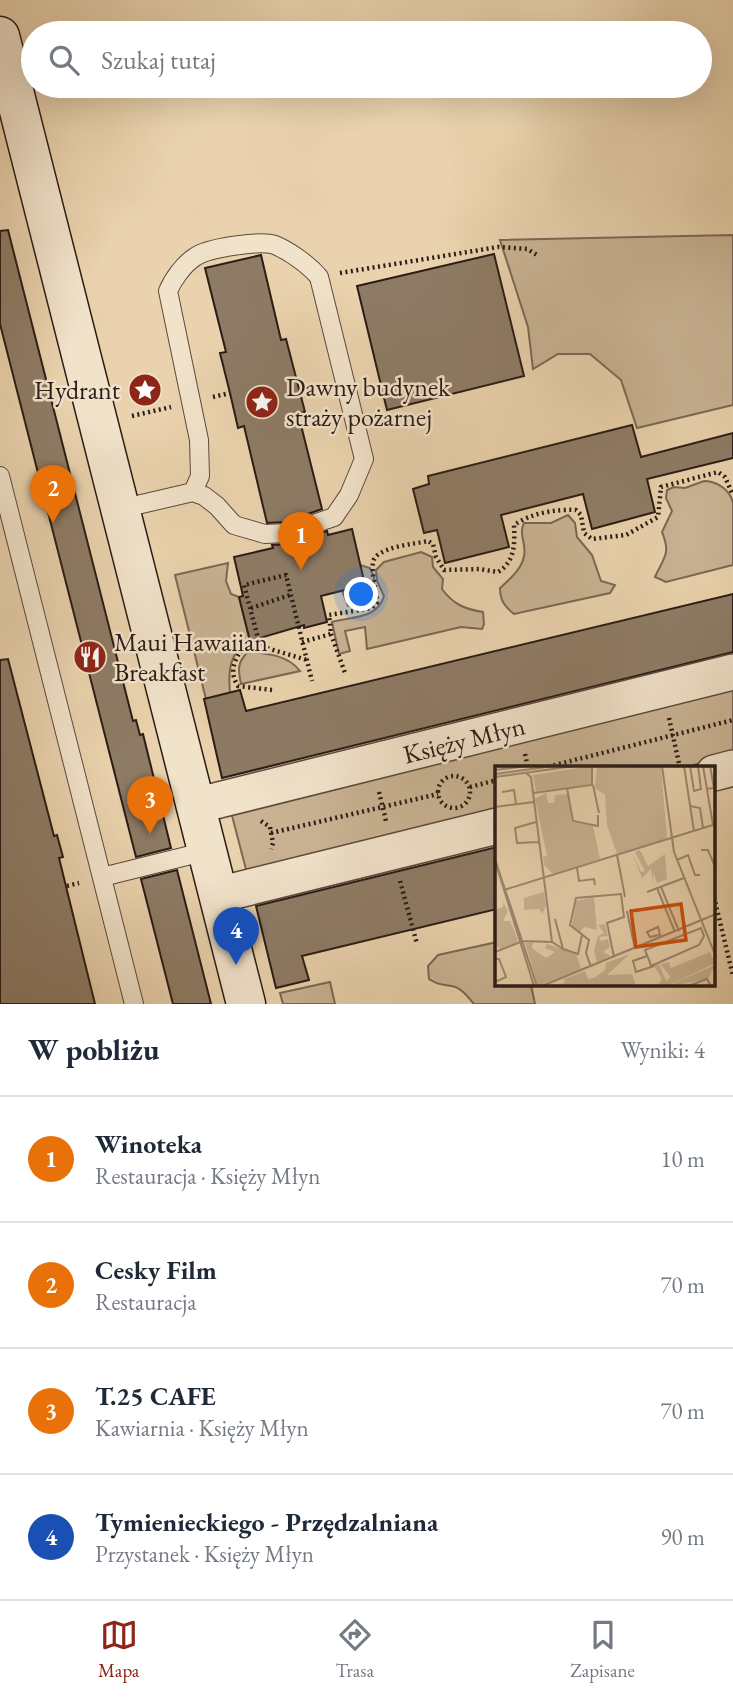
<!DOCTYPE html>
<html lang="pl">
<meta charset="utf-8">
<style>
:root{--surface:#fff;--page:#f6f6f7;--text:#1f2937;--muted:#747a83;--line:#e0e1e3;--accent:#8f2418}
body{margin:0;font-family:"EB Garamond",serif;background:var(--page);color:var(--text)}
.you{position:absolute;left:362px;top:595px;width:24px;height:24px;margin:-18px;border:5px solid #fff;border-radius:50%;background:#1a73e8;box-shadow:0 0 0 10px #1a73e833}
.badge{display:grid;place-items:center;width:46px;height:46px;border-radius:50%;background:var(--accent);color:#fff;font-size:23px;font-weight:700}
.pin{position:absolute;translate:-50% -58px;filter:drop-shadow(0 2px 4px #0008)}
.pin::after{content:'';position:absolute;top:37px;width:24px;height:21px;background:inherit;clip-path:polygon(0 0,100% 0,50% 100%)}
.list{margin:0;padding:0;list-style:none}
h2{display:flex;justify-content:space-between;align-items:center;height:91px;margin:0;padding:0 28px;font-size:30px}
h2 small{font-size:23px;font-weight:400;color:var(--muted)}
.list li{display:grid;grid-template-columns:46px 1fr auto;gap:21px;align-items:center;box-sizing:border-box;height:126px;padding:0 28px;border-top:2px solid var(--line)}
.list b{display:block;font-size:26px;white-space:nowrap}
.list p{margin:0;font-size:23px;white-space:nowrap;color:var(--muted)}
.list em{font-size:23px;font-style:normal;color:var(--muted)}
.icon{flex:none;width:38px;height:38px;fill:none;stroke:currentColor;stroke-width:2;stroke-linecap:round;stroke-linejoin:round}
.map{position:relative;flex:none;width:733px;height:1004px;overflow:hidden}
.search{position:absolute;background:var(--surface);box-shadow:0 7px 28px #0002;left:21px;right:21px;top:21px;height:77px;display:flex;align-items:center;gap:18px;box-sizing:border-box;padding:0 24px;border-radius:38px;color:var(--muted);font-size:26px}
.sheet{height:595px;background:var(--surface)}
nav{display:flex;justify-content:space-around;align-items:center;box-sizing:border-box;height:98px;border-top:2px solid var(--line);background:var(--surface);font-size:19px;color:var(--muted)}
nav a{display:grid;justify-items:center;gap:4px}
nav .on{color:var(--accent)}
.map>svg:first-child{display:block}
.green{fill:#c9b393;stroke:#7a6854;stroke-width:2}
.building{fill:#8e7b65;stroke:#2b1c16;stroke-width:2}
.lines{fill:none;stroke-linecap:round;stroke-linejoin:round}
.lane-casing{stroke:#5a4a3c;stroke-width:20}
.street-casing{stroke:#5a4a3c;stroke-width:38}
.secondary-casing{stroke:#2b1c16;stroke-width:41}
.path{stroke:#2b1c16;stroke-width:4.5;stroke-dasharray:2 3.5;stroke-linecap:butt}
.lane{stroke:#f1e2ca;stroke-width:18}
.street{stroke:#f1e2ca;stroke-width:35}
.secondary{stroke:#f1e2ca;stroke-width:38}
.labels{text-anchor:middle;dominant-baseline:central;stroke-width:5;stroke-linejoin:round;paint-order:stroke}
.poi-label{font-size:26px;fill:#2b1c16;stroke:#f1e2ca;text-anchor:start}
.street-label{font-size:26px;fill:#2b1c16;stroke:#f1e2ca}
.inset-road{fill:none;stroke:#9d8971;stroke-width:2}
.view{fill:#cc500e;fill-opacity:0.15;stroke:#cc500e;stroke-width:3.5}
.inset-edge{fill:none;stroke:#2b1c16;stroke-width:3.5}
</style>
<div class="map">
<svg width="733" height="1004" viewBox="0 0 733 1004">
<rect width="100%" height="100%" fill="#e9d2ad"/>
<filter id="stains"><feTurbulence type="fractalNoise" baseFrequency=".00286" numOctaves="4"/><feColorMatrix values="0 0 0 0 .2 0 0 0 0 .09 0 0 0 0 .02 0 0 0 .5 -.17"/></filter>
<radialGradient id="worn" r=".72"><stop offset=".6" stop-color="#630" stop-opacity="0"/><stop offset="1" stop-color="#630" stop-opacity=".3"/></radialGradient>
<!-- green -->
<path class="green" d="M733 235V405L637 428 621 380 590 354H558L533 369 528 327 500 240Z
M704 481C716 481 730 489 733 503 733 516 733 549 733 565L666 582 655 577C664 557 671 554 662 532L672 511 666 498 667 490 674 487 685 488Z
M568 515 575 523 577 537 592 555 601 581 615 585 610 593 514 614C504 606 500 600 500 588 509 580 522 569 524 556 527 544 518 535 524 523H551Z
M421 552 432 557 433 567 443 579 442 589C453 604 464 609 483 612L484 624 482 629 461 627 367 649 365 627 345 631 350 651 339 654 332 622C351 616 377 620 384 596L377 581 376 570 384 562Z
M228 563 226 581 231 594 239 597 250 641C229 652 228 671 230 693L206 699 175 575Z
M360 565 370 568 374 577V600L365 606H348L342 591Z
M248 652C266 653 288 655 300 671L241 684C238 670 237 662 248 652Z
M733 688V755L681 768H497V814L248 877 230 808Z
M497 942V985H531L535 1004H474C468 997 461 987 451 986 441 984 438 985 429 979L428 966 438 955Z
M330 982 335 1004H283L280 993Z"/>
<!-- building -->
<path class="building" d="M8 230 133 721 136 720 140 735 143 734 171 848 136 857 0 324V231Z
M494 254 524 376 387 410 357 286Z
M261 255 281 340 286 339 305 412 298 413 322 509 285 522 267 523 244 426 238 428 230 393 220 353 226 352 205 268Z
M632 425 641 457 733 433V458L647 479 655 512 592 529 583 494 501 515 509 547 445 563 437 530 424 533 413 489 429 484 428 476Z
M352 529 365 585 321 596 327 622 304 628V625L250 641 239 597 243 596 234 557 273 548 272 545 290 544 327 531 328 535Z
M733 594V652L222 778 204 699 240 690 246 711Z
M8 659 54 836 57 835 63 857 59 858 95 1004H0V660Z
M497 847V909L302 956 309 980 276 988 256 906Z
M177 870 211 1004H173L141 879Z"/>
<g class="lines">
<defs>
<path id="lane" d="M0 476 134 1004
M120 509 193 492 204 496 217 506 234 525 265 534 287 533 334 517 349 495 364 459 319 277C308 264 289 251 275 245 260 240 207 248 195 257 184 264 173 279 168 291L199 440 200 476 193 492
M102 877 207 851"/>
<path id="street" d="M714 773 733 768
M195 806 733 672
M218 895 497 826"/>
<path id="secondary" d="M0 36 246 1004"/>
</defs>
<!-- lane casing -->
<use href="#lane" class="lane-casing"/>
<!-- street casing -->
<use href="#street" class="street-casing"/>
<!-- secondary casing -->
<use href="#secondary" class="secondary-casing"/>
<!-- path -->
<path class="path" d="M340 273 498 247 527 249 539 256
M213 397 230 393
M132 416 171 407
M251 608 290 595
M331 634 345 673
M302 642 331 634 329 615 372 608 377 603C377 590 371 575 373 563 374 547 415 544 428 541L433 544 436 557 444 570 479 569 498 572C515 562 515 543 514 525 531 513 556 509 576 510L581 515 584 533 592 539 626 535 658 517 661 487 718 472 725 477 733 495
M260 646 244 585 286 575 312 681
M272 690 238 686C230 674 233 663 240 652L260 646 307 660
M669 718 680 768
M525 754 528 768
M543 768 733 720
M438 792a16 16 0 1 1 32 0a16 16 0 1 1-32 0Z
M470 787 497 780
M379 792 386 821
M261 821 270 827 273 843 271 849
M271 833 438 794
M400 881 417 944
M67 886 79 883
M714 897 733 976"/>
<!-- lane -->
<use href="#lane" class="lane"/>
<!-- street -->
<use href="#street" class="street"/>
<!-- secondary -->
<use href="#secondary" class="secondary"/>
</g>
<!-- icons -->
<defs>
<symbol id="sight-disc" viewBox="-11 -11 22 22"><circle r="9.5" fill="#8f2418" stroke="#f1e2ca"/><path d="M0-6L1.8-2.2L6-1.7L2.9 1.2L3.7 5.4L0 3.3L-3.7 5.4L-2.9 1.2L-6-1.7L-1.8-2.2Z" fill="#fff"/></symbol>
<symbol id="restaurant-disc" viewBox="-11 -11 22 22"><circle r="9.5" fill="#8f2418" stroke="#f1e2ca"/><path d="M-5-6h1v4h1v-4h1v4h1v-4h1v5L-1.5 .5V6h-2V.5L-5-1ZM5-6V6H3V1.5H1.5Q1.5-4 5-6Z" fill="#fff"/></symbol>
</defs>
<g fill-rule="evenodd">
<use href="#sight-disc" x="126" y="371" width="38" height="38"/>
<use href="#sight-disc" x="243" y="383" width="38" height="38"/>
<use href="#restaurant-disc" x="71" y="638" width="38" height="38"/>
</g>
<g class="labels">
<!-- poi labels -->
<g class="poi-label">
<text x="286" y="387">Dawny budynek<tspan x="286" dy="30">straży pożarnej</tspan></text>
<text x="120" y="390" text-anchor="end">Hydrant</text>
<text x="114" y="642">Maui Hawaiian<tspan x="114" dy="30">Breakfast</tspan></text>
</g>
<!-- street labels -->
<g class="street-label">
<text transform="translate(464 740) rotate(-14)">Księży Młyn</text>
</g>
</g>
<!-- overview -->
<g transform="translate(495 766)">
<rect width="220" height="220" fill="#e9d2ad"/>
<path d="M96 0V19L41 25 38 9ZM98 0H166L172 73 122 88 112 59 110 29 100 22 102 1ZM51 27 53 37H59L60 29 73 28 77 56 98 60 105 93 58 108 49 99 48 91 52 90 40 33ZM145 84 153 100 170 88 172 113 162 117 158 106V118L156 103 147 112 137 87 146 106 150 105 140 86ZM49 126 51 140 47 148 44 143 29 144V132ZM99 131 102 164 89 161 85 166 77 160 81 135ZM8 136 13 145 8 155H15L19 166 16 154 23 176 6 183 0 179V144L8 141ZM110 158 113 170 104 171 106 175 113 173 115 181 108 186 115 190 102 196 99 184 103 170 109 167 103 159ZM38 176 37 182 51 192 60 186 50 182 52 178 81 188 86 203 43 220 30 177ZM215 186 220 197 173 220H162L167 213 159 200 164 198 171 215 176 211 165 198 174 196 176 202ZM135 188 112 209 137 208 141 220H53L70 217 69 213 90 205 93 213 99 212 110 204 111 197ZM220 199 213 213 176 220 184 215Z" fill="#c9b393"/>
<path class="inset-road" d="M167 0 179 86 221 191M189 0 199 65M195 0 199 25 206 23 203 0M208 0 218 59M0 4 32 0M31 7 36 11 57 176M0 8 58 0M0 11 79 0M98 19 104 47M72 22 78 55 103 60V49M211 23 219 22 215 0M7 26 19 24 21 38M38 27 97 19V0M195 40 205 42 208 62M0 41 39 36M41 56 20 62 22 77 44 76M206 84H213L221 103M122 89 130 131M0 93 42 220M182 94 193 89 200 109H205M0 95 39 220M82 102 84 115 99 113 100 119M166 121 184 165M162 122 180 166M9 124 221 58M152 126 189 112M132 145 140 183M60 153 68 183 83 188 87 169M164 169 155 171 152 166 163 161 166 172M0 186 28 175 57 176 68 183M152 190 138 195 141 206 159 200M0 193H4L11 211 0 216M156 200 204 179 209 170 206 162 150 184 154 194 156 200V201M96 201 91 187 94 174 75 159 81 132 126 128 129 151 112 157 119 191M47 220 221 148M193 220 212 213 216 220"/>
<path class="view" d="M186 138 191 174 141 181 136 145Z"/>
<rect width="220" height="220" class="inset-edge"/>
</g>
<rect width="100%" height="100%" filter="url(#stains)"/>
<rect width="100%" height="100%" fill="url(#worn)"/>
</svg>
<div class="you"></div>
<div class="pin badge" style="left:301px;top:570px;background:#e8710a">1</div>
<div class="pin badge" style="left:53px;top:523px;background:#e8710a">2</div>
<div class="pin badge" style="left:150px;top:834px;background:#e8710a">3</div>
<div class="pin badge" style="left:236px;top:965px;background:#1a4fb4">4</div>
<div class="search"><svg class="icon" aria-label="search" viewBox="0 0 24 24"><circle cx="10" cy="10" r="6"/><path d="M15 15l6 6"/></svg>Szukaj tutaj</div>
</div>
<section class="sheet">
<h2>W pobliżu<small>Wyniki: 4</small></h2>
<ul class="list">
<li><span class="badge" style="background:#e8710a">1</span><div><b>Winoteka</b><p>Restauracja · Księży Młyn</p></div><em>10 m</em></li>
<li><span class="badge" style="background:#e8710a">2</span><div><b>Cesky Film</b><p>Restauracja</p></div><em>70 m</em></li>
<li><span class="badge" style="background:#e8710a">3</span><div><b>T.25 CAFE</b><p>Kawiarnia · Księży Młyn</p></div><em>70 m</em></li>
<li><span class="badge" style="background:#1a4fb4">4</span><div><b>Tymienieckiego - Przędzalniana</b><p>Przystanek · Księży Młyn</p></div><em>90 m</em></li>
</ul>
</section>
<nav>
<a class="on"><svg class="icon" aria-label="map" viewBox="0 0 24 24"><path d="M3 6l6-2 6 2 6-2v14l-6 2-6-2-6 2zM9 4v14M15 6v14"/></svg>Mapa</a>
<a><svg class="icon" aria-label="directions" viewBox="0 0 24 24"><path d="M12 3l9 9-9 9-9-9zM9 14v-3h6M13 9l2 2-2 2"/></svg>Trasa</a>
<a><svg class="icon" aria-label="saved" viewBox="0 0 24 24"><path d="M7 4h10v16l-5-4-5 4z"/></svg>Zapisane</a>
</nav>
